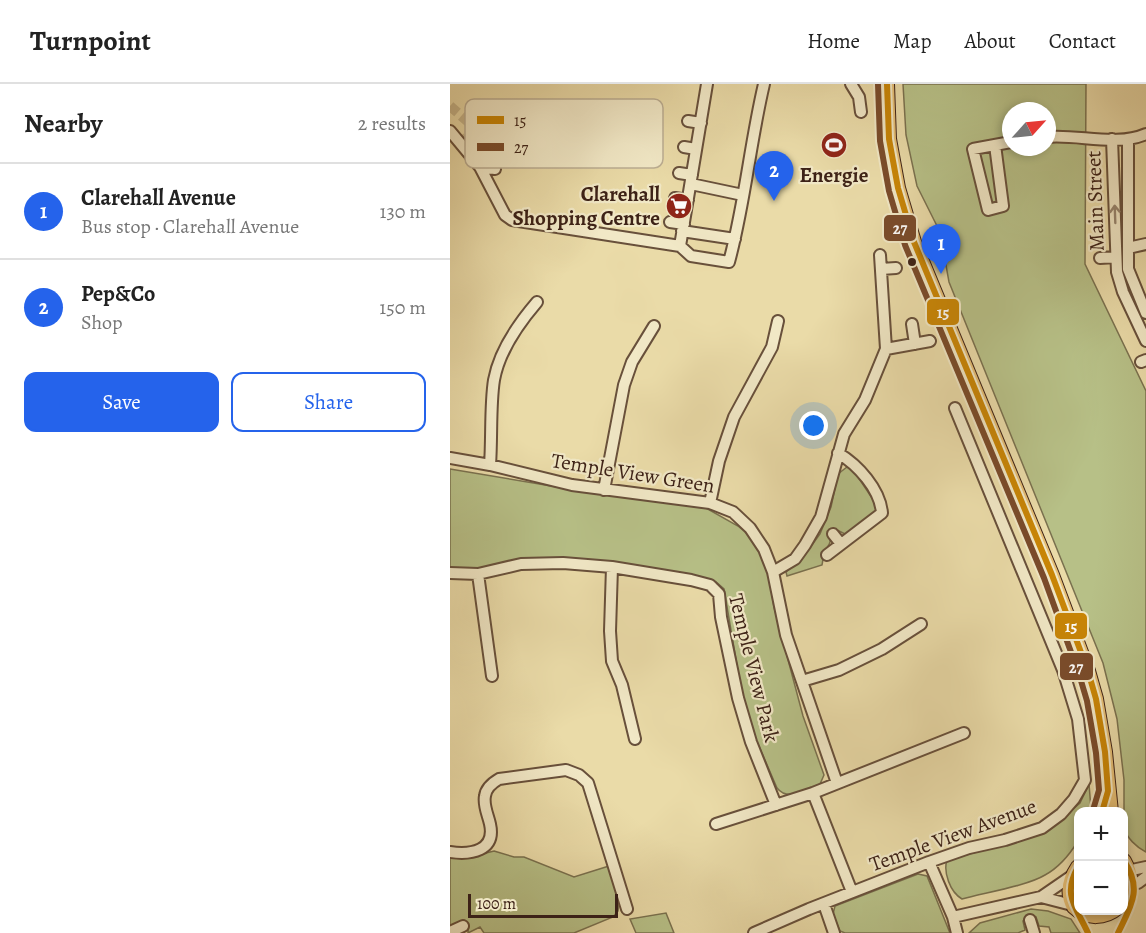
<!DOCTYPE html>
<meta charset="utf-8">
<style>
:root{--surface:#fff;--page:#f2f2f2;--text:#222;--muted:#767676;--line:#e0e0e0;--accent:#2563eb}
body{margin:0;font-family:Alegreya,serif;background:var(--page);color:var(--text)}
.controls{position:absolute;right:18px;bottom:18px;display:grid;overflow:hidden;border-radius:12px;box-shadow:0 3px 9px #0003}
.controls button{width:54px;height:54px;display:grid;place-items:center;padding:0;border:0;border-bottom:2px solid var(--line);background:var(--surface);color:var(--text);font:30px sans-serif}
.compass{position:absolute;left:552px;top:18px;width:54px;height:54px;border-radius:50%;background:var(--surface);box-shadow:0 3px 9px #0003;rotate:63deg}
.scale{position:absolute;left:18px;bottom:15px;width:150px;box-sizing:border-box;padding-left:6px;border:3px solid #3d2217;border-top:0;font-size:16px;line-height:21px;white-space:nowrap;color:#3d2217;-webkit-text-stroke:4px #f1e8c6;paint-order:stroke}
.you{position:absolute;left:364px;top:342px;width:21px;height:21px;margin:-15px;border:4px solid #fff;border-radius:50%;background:#1a73e8;box-shadow:0 0 0 9px #1a73e833}
.badge{display:grid;place-items:center;width:39px;height:39px;border-radius:50%;background:var(--accent);color:#fff;font-size:20px;font-weight:700}
.pin{position:absolute;translate:-50% -50px;filter:drop-shadow(0 2px 3px #0008)}
.pin::after{content:'';position:absolute;top:32px;width:21px;height:18px;background:inherit;clip-path:polygon(0 0,100% 0,50% 100%)}
.list{margin:0;padding:0;list-style:none}
h2{display:flex;justify-content:space-between;align-items:center;height:78px;margin:0;padding:0 24px;font-size:26px}
h2 small{font-size:20px;font-weight:400;color:var(--muted)}
.list li{display:grid;grid-template-columns:39px 1fr auto;gap:18px;align-items:center;box-sizing:border-box;height:96px;padding:0 24px;border-top:2px solid var(--line)}
.list b{display:block;font-size:22px;white-space:nowrap}
.list p{margin:0;font-size:20px;white-space:nowrap;color:var(--muted)}
.list em{font-size:20px;font-style:normal;color:var(--muted)}
.actions{display:flex;gap:12px;padding:18px 24px}
.actions a{flex:1;padding:14px 0;border:2px solid var(--accent);border-radius:12px;text-align:center;font-size:21px;color:var(--accent)}
.actions .main{background:var(--accent);color:#fff}
.map{position:relative;flex:none;width:696px;height:849px;overflow:hidden}
header{display:flex;align-items:center;gap:36px;box-sizing:border-box;height:84px;padding:0 30px;background:var(--surface);border-bottom:2px solid var(--line)}
header strong{font-size:28px}
nav{display:flex;gap:33px;margin-inline-start:auto;font-size:21px}
main{display:flex}
aside{flex:1;background:var(--surface)}
.map>svg:first-child{display:block}
.green{fill:#b7c087;stroke:#7a714f;stroke-width:1.5;fill-rule:evenodd}
.lines{fill:none;stroke-linecap:round;stroke-linejoin:round}
.minor-tunnel{stroke:#c7b68b;stroke-width:10;stroke-dasharray:10 5;stroke-linecap:butt}
.minor-casing{stroke:#68503b;stroke-width:14}
.major-casing{stroke:#3d2217;stroke-width:16}
.minor{stroke:#f1e8c6;stroke-width:10}
.major{stroke:#e5be74;stroke-width:14}
.bus-1-casing{stroke:#f1e8c6;stroke-width:10}
.bus-2-casing{stroke:#f1e8c6;stroke-width:10}
.bus-1{stroke:#c88506;stroke-width:6}
.bus-2{stroke:#7a4b2a;stroke-width:6}
.oneway{stroke:#97856e}
.bus-dot{fill:#3d2217;stroke:#f1e8c6;stroke-width:2}
.labels{text-anchor:middle;dominant-baseline:central;stroke-width:4.5;stroke-linejoin:round;paint-order:stroke}
.poi-label{font-size:21px;font-weight:bold;fill:#3d2217;stroke:#f1e8c6}
.street-label{font-size:21px;fill:#3d2217;stroke:#f1e8c6}
.key{fill:#f1e8c6;stroke:#bbad92;stroke-width:1.5}
.key-label{font-size:16px;fill:#3d2217}
.line-badge{stroke:#f1e8c6;stroke-width:2}
.badge-label{font-size:16px;text-anchor:middle;font-weight:bold;fill:#fff}
</style>
<header>
<strong>Turnpoint</strong>
<nav><a>Home</a><a>Map</a><a>About</a><a>Contact</a></nav>
</header>
<main>
<aside>
<h2>Nearby<small>2 results</small></h2>
<ul class="list">
<li><span class="badge">1</span><div><b>Clarehall Avenue</b><p>Bus stop · Clarehall Avenue</p></div><em>130 m</em></li>
<li><span class="badge">2</span><div><b>Pep&amp;Co</b><p>Shop</p></div><em>150 m</em></li>
</ul>
<div class="actions"><a class="main">Save</a><a>Share</a></div>
</aside>
<div class="map">
<svg width="696" height="849" viewBox="0 0 696 849">
<rect width="100%" height="100%" fill="#eadba8"/>
<filter id="stains"><feTurbulence type="fractalNoise" baseFrequency=".00333" numOctaves="4"/><feColorMatrix values="0 0 0 0 .2 0 0 0 0 .09 0 0 0 0 .02 0 0 0 .5 -.17"/></filter>
<radialGradient id="worn" r=".72"><stop offset=".6" stop-color="#630" stop-opacity="0"/><stop offset="1" stop-color="#630" stop-opacity=".3"/></radialGradient>
<!-- green -->
<path class="green" d="M453 0H636L635 180 696 307V768C686 763 677 754 674 744V696L667 635 653 579 499 198 490 148 467 102 456 51ZM561 27H597V63H561Z
M397 383 402 384 426 420V427L397 451 385 445 379 450C382 459 379 460 375 467 373 470 373 477 372 481L337 492 336 488 354 472 370 450 381 423 388 390Z
M0 385 131 407 256 424 288 442 308 459 318 485 324 523 353 632 374 691 370 700C357 706 338 718 327 704L305 653 293 617 274 505 266 498 254 494 207 485 117 474 21 487 0 486Z
M639 700 641 725 640 727 628 728V757C620 770 608 784 595 791 577 802 533 809 512 815 500 808 493 788 497 776L575 755 597 747 630 719Z
M44 767 64 773H74L124 793 159 782 169 818 168 827 163 833 124 849H34L30 843 18 849V842L14 836 0 842V771H28Z
M468 790 477 792 500 849H395L390 847 383 830 385 822Z
M581 825 598 827 621 835 630 849H601L599 843 589 842 586 833 573 837 575 846 568 849H519L530 839Z
M216 829 224 849H186L180 835Z"/>
<g class="lines">
<!-- minor-tunnel -->
<path class="minor-tunnel" d="M0 22 24 43V46L11 59"/>
<defs>
<path id="minor" d="M401 0 409 13 411 28
M238 37 251 39
M0 47 30 83 55 131 62 136 230 162 257 0
M597 53C629 50 666 63 696 50
M662 55 667 188 673 208 696 257
M678 55V185L696 229
M545 61 553 122 538 126 523 65 561 58
M234 63 246 65
M30 83 45 85
M229 89 242 91
M241 100 293 111
M225 114 238 116
M220 138 234 140
M232 147 285 155
M230 162 241 172 279 178C295 119 300 59 314 0
M678 164 696 160
M650 174 666 173
M431 185 446 184
M462 240 465 260
M436 265 480 257
M691 278 696 276
M0 374 40 381 122 401 260 419 283 428 300 444 314 465 323 488 336 551 387 699
M40 381C42 354 40 321 44 296 49 268 69 239 87 218
M154 406 174 301 182 278 204 242
M260 419 269 377 284 333 322 263 328 237
M383 450 391 460
M377 471 432 429C430 405 408 381 388 369
M162 483 160 547 162 577 172 601 185 655
M323 488 345 475 355 461 371 433 394 350 415 316 436 265 430 171
M0 489 28 490 71 480 113 479 162 483 241 496 260 501 269 510 271 533 288 614 301 658 326 721
M28 490 42 592
M352 597 389 586 432 565 471 540
M363 709 402 808
M266 740 363 709 514 649
M0 768C21 771 46 767 40 740 38 731 33 721 35 712 36 704 42 699 49 695L116 686 129 691 138 699 177 825
M479 778 503 833 507 849
M682 786 696 783
M688 799 696 793
M591 813 622 821
M374 820 384 849
M503 833 591 813 623 791
M580 836 584 849
M0 848 13 842
M304 849 359 825 479 778 519 764 555 756 592 744 611 730 624 715 635 696 628 635 613 586 505 324"/>
<path id="major" d="M437 0 439 55 448 104 464 158 602 491 638 587 646 615 655 668 661 728
M628 783C620 795 616 809 624 823 651 849 696 815 674 777"/>
</defs>
<!-- minor casing -->
<use href="#minor" class="minor-casing"/>
<!-- major casing -->
<use href="#major" class="major-casing"/>
<!-- minor -->
<use href="#minor" class="minor"/>
<!-- major -->
<use href="#major" class="major"/>
<defs>
<path id="bus-1" d="M437 0 439 55 448 104 464 158 602 491 638 587 646 615 655 668 658 707 652 728
M628 783C612 811 626 823 638 849
M668 849C681 822 693 805 674 777"/>
<path id="bus-2" d="M428 0 430 57 439 107 455 161 594 494 629 590 637 617 646 669 649 706 643 726"/>
</defs>
<!-- bus-1 casing -->
<use href="#bus-1" class="bus-1-casing"/>
<!-- bus-2 casing -->
<use href="#bus-2" class="bus-2-casing"/>
<!-- bus-1 -->
<use href="#bus-1" class="bus-1"/>
<!-- bus-2 -->
<use href="#bus-2" class="bus-2"/>
</g>
<!-- one-way arrows -->
<defs><path id="oneway-shaft" d="M-6 0H5M1.5-3L5.5 0L1.5 3" fill="none" stroke-width="1.6" stroke-linecap="round" stroke-linejoin="round" transform="scale(1.5)"/></defs>
<use class="oneway" href="#oneway-shaft" transform="translate(665 130) rotate(-92)"/>
<!-- icons -->
<defs>
<symbol id="stadium-disc" viewBox="-11 -11 22 22"><circle r="9.5" fill="#8f2418" stroke="#f1e8c6"/><path d="M0-5a6.5 5 0 1 0 0 10a6.5 5 0 1 0 0-10ZM-3.5-1.8h7v3.6h-7Z" fill="#fff"/></symbol>
<symbol id="supermarket-disc" viewBox="-11 -11 22 22"><circle r="9.5" fill="#8f2418" stroke="#f1e8c6"/><path d="M-6-5.5h2.5l.6 2H6L4.5 2H-2.5L-4.4-4H-6ZM-1.5 3.2a1.3 1.3 0 1 0 .1 0ZM3 3.2a1.3 1.3 0 1 0 .1 0Z" fill="#fff"/></symbol>
</defs>
<g fill-rule="evenodd">
<use href="#stadium-disc" x="369" y="46" width="30" height="30"/>
<use href="#supermarket-disc" x="214" y="107" width="30" height="30"/>
</g>
<!-- markers -->
<circle class="bus-dot" cx="462" cy="178" r="5"/>
<g class="labels">
<!-- poi labels -->
<g class="poi-label">
<text x="384" y="91">Energie</text>
<text x="210" y="110" text-anchor="end">Clarehall<tspan x="210" dy="24">Shopping Centre</tspan></text>
</g>
<!-- street labels -->
<g class="street-label">
<text transform="translate(645 117) rotate(-92)">Main Street</text>
<text transform="translate(183 389) rotate(9)">Temple View Green</text>
<text transform="translate(304 584) rotate(76)">Temple View Park</text>
<text transform="translate(503 751) rotate(-20)">Temple View Avenue</text>
</g>
</g>
<!-- legend -->
<rect x="15" y="15" width="198" height="69" rx="9" class="key"/>
<rect x="27" y="32" width="27" height="8" fill="#c88506"/>
<rect x="27" y="59" width="27" height="8" fill="#7a4b2a"/>
<g class="key-label">
<text x="64" y="42">15</text>
<text x="64" y="69">27</text>
</g>
<g class="line-badge">
<rect x="433" y="130" width="34" height="28" rx="6" fill="#7a4b2a"/>
<rect x="476" y="214" width="34" height="28" rx="6" fill="#c88506"/>
<rect x="604" y="528" width="34" height="28" rx="6" fill="#c88506"/>
<rect x="609" y="568" width="35" height="29" rx="6" fill="#7a4b2a"/>
</g>
<g class="badge-label">
<text x="450" y="150">27</text>
<text x="493" y="234">15</text>
<text x="621" y="548">15</text>
<text x="626" y="589">27</text>
</g>
<rect width="100%" height="100%" filter="url(#stains)"/>
<rect width="100%" height="100%" fill="url(#worn)"/>
</svg>
<div class="controls">
<button>+</button>
<button>−</button>
</div>
<svg class="compass" viewBox="-18 -18 36 36"><path d="M0-13l5 13h-10z" fill="#e53935"/><path d="M0 13l5-13h-10z" fill="#767676"/></svg>
<div class="scale">100 m</div>
<div class="you"></div>
<div class="pin badge" style="left:491px;top:190px">1</div>
<div class="pin badge" style="left:324px;top:117px">2</div>
</div>
</main>
